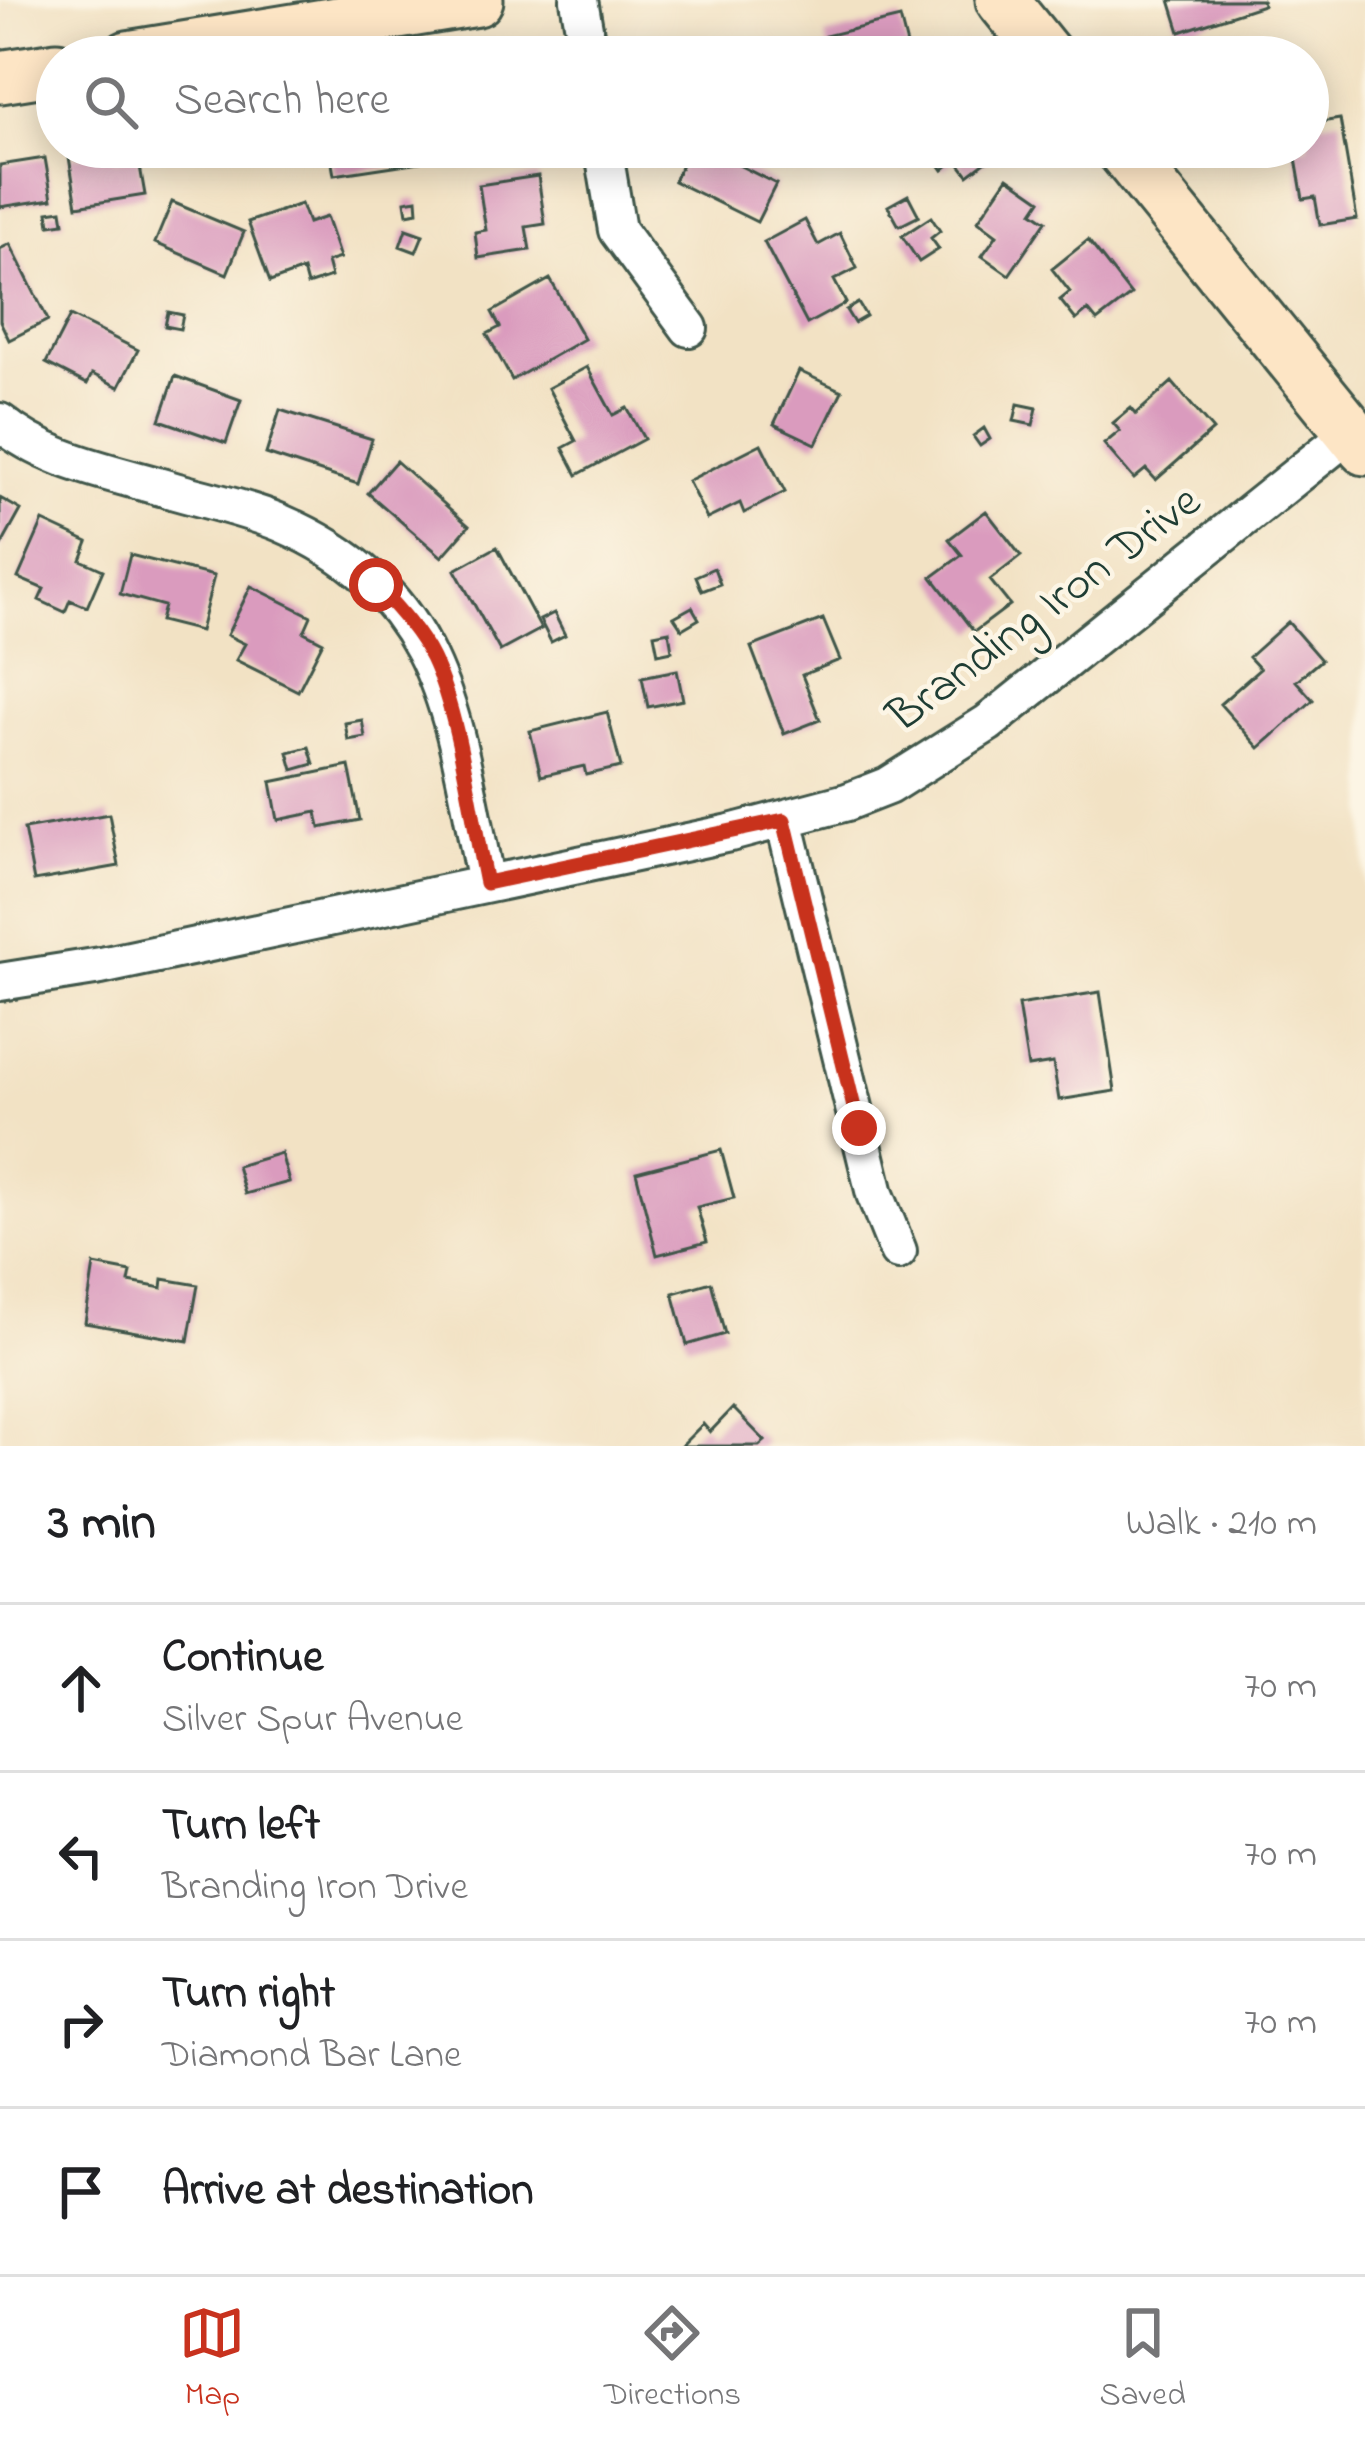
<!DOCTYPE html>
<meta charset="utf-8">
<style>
:root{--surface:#fff;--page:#f2f2f2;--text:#202124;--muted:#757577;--line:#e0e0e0;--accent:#c8321e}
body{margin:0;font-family:"Indie Flower",sans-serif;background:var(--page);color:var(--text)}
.stop{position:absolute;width:36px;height:36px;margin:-27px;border:9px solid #c8321e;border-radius:50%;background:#fff}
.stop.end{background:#c8321e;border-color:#fff;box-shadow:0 3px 12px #0008}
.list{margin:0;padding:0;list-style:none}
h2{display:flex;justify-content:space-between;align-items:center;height:156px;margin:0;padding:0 48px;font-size:51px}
h2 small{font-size:39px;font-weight:400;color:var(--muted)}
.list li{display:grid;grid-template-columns:78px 1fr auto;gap:36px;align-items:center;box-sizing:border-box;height:168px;padding:0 48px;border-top:3px solid var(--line)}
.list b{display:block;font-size:45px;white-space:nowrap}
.list p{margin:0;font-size:39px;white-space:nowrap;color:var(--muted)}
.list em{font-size:39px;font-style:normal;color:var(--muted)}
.icon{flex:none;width:66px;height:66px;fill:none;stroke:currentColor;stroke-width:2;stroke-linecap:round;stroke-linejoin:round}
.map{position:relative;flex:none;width:1365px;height:1446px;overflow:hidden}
.search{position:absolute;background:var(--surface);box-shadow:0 6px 30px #0003;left:36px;right:36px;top:36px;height:132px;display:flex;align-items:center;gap:30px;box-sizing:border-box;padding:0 42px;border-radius:66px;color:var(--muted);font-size:45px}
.sheet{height:828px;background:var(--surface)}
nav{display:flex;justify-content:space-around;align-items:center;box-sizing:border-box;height:168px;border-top:3px solid var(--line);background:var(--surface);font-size:33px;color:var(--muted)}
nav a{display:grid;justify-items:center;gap:6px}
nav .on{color:var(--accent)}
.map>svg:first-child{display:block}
.building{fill:#da9bbe}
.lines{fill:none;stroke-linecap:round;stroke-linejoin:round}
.street-casing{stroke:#3f564a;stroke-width:42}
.secondary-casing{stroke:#3f564a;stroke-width:57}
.street{stroke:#fff;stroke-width:36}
.secondary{stroke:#fde5c5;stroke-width:51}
.route{stroke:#c8321e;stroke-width:15}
.labels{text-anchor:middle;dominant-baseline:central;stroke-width:9;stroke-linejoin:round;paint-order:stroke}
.street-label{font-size:48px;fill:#1f3d34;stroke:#fcf5e5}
</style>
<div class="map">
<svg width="1365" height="1446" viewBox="0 0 1365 1446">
<rect width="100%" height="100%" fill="#fcf5e5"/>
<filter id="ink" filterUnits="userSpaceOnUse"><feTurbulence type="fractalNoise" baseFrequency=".00833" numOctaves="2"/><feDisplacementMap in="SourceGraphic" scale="24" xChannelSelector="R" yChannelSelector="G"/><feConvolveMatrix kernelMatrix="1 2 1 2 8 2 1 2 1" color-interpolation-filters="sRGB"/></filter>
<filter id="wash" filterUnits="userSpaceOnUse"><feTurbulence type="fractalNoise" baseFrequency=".004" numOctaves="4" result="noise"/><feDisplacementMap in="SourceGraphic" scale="48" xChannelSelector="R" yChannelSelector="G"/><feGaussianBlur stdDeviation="2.7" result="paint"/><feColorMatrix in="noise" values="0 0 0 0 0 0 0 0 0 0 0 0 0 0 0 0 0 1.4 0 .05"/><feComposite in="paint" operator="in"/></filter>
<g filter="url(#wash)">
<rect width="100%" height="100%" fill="#f2e2c4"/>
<g id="blocks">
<!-- building -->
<path class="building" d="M1170 0H1262L1263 5 1180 32Z
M900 18 910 57H830L825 36Z
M725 49 726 57H693V54Z
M1340 119 1357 219 1320 225 1315 197 1303 199 1294 147H1308V124Z
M329 147H418L420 162 334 175Z
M690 147H703L776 184 757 222 674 181Z
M931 147H1005L968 175 956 159 943 170 928 149Z
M112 149 114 160 138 155 145 195 77 206 69 157Z
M45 158 52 199 0 207V165Z
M538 176 545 224 526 227 530 250 478 258 475 232 486 230 479 185Z
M1008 177 1041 200 1033 212 1046 221 1009 275 982 256 997 235 978 221Z
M908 195 919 216 899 226 888 206Z
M417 199 418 212 407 214 405 201Z
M172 202 244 232 227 274 155 243Z
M301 204 308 223 326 217 340 258 327 262 331 277 307 285 303 270 270 282 248 222Z
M62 210 64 223 50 225 48 212Z
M931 217 940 231 931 238 939 249 919 262 902 236Z
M805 220 818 245 840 233 857 268 834 280 846 303 807 324 764 242Z
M406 229 423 235 416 252 400 246Z
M1088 240 1131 295 1097 321 1088 310 1076 320 1060 300 1070 292 1052 269Z
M10 244 48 320 9 340 0 321V249Z
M550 279 584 339 512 380 487 334 500 327 492 312Z
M858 303 866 316 854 323 846 310Z
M168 312 183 315 180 329 165 326Z
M70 316 138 350 119 387 92 374 87 384 46 363Z
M587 367 613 415 627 408 644 439 577 475 563 448 576 441 548 388Z
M799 371 842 391 816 444 774 424Z
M175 376 241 400 226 443 160 420Z
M1172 382 1213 430 1156 480 1146 469 1134 479 1104 444 1120 431 1113 423 1131 408 1136 414Z
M1018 404 1037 408 1033 425 1014 421Z
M280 410 372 439 358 484 266 454Z
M984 428 990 439 980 446 973 436Z
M761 444 785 492 744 513 740 503 707 519 688 481Z
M396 461 469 526 442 557 368 493Z
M0 498 21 510 0 548Z
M986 511 1021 556 990 580 1010 605 974 632 932 577 962 555 949 539Z
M43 521 88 542 81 560 103 570 87 607 70 600 65 612 39 600 44 589 18 578Z
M497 547 541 629 500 651 455 570Z
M130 555 214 576 200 631 160 621 164 606 120 594Z
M714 568 720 584 702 591 696 576Z
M251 586 311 616 304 632 323 642 298 691 236 660 245 644 227 635Z
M692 607 699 619 682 629 674 617Z
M554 613 565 635 551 642 540 620Z
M823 619 840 660 802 675 820 720 784 734 751 647Z
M1288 622 1321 660 1296 681 1313 700 1259 748 1220 704 1260 669 1249 657Z
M669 631 672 651 658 654 654 634Z
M677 670 683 700 648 707 642 677Z
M607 712 621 767 586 775 584 766 541 776 530 731Z
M362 720 365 737 348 740 345 723Z
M309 747 314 764 293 770 288 752Z
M349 766 360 820 320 828 317 812 278 820 271 782Z
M109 814 119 866 34 881 24 829Z
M1100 992 1115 1091 1059 1100 1053 1063 1028 1067 1018 1005Z
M721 1150 734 1198 697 1207 707 1242 657 1255 636 1172Z
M281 1153 289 1182 245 1194 237 1166Z
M94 1265 131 1272 129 1282 162 1288 163 1279 198 1285 188 1341 85 1323Z
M711 1282 725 1334 687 1345 673 1293Z
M733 1408 765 1441 759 1446H681L703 1424 710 1432Z"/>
</g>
</g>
<g filter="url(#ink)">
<use href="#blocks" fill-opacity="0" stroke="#3f564a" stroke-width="3"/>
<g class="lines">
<defs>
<path id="street" d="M579 0 589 57
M603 147 617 230 689 328
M0 422C46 461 111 472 168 489 205 500 246 508 281 523 449 595 453 726 486 883
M784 820 875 1194 898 1251
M0 982 101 966 730 833 847 802 888 786 988 723 1351 432"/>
<path id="secondary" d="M1002 0 1048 57
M128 57 477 0
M0 77 57 68
M1120 147 1365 449"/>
</defs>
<!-- street casing -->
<use href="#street" class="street-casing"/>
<!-- secondary casing -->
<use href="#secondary" class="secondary-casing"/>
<!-- street -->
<use href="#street" class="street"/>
<!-- secondary -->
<use href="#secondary" class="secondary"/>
</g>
</g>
<g class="lines" filter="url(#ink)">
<!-- route -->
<path class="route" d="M376 585C396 607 418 630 432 658 460 716 472 818 486 883L784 820 859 1128"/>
</g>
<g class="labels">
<!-- street labels -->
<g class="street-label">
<text transform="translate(1045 610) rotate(-37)">Branding Iron Drive</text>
</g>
</g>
</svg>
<div class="stop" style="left:376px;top:585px"></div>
<div class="stop end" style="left:859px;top:1128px"></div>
<div class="search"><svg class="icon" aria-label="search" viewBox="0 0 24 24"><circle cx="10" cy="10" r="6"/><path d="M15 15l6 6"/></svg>Search here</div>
</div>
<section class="sheet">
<h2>3 min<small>Walk · 210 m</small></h2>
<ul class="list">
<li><svg class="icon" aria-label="ahead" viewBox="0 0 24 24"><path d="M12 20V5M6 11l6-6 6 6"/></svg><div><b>Continue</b><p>Silver Spur Avenue</p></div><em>70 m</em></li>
<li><svg class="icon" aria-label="left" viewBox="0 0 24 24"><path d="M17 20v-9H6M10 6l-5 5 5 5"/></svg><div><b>Turn left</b><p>Branding Iron Drive</p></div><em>70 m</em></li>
<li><svg class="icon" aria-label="right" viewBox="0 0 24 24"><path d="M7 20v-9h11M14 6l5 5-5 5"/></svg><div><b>Turn right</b><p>Diamond Bar Lane</p></div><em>70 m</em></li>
<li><svg class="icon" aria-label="arrive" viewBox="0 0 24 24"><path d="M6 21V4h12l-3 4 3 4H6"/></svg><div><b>Arrive at destination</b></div></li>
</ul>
</section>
<nav>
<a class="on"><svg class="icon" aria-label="map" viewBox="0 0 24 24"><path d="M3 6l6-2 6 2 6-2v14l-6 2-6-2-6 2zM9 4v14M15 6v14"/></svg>Map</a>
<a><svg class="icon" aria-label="directions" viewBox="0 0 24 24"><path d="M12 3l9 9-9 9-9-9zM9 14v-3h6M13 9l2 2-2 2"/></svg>Directions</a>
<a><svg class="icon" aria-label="saved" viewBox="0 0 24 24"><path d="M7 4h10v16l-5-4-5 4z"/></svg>Saved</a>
</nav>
